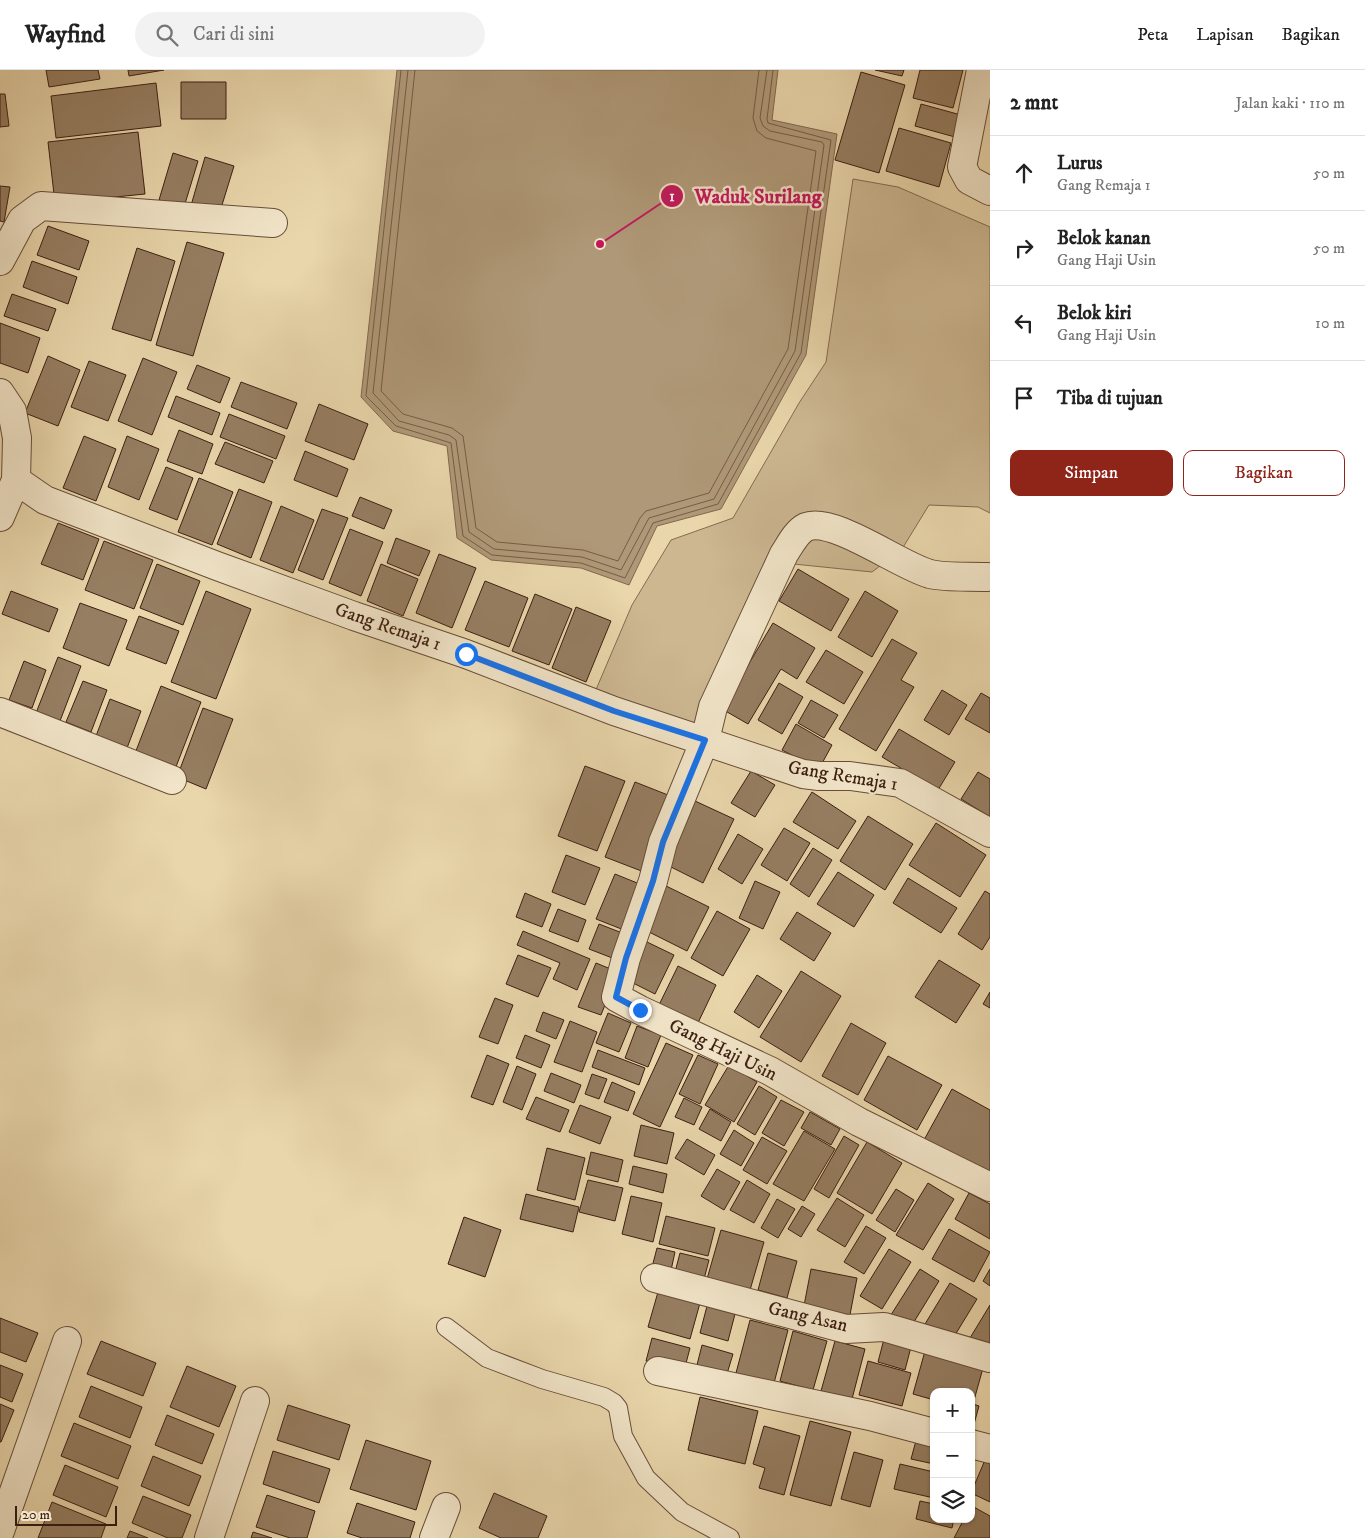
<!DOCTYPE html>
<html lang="id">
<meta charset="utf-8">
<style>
:root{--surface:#fff;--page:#f2f2f2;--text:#222;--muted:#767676;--line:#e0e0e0;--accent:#8f2418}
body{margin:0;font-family:"IM FELL DW Pica",serif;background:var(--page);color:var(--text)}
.controls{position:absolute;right:15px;bottom:15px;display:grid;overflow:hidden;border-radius:10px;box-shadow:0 1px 4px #0004}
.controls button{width:45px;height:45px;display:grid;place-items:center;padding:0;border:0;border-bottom:1px solid var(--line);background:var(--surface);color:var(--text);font:25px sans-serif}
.scale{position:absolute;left:15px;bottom:12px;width:102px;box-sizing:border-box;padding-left:5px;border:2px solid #3d1f12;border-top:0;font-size:14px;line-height:18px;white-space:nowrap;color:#3d1f12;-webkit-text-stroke:4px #f1e4c8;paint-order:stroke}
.stop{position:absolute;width:15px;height:15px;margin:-11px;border:4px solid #1a73e8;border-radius:50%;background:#fff}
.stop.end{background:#1a73e8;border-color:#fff;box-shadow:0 1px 5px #0008}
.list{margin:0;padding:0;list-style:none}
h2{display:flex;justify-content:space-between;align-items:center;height:65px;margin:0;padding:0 20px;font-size:21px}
h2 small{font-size:16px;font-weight:400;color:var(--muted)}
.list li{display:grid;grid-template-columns:32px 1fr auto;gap:15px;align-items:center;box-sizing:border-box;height:75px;padding:0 20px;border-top:1px solid var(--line)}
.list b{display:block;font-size:19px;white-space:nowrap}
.list p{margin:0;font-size:16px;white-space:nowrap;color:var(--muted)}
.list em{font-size:16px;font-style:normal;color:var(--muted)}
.actions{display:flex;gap:10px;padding:15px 20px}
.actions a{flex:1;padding:11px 0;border:1px solid var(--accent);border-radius:10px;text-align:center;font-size:18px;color:var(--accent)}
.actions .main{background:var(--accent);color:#fff}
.icon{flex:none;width:28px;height:28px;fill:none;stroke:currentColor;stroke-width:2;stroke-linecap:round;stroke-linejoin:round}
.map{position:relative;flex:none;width:990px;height:1468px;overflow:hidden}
header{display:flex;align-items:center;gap:30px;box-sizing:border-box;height:70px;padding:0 25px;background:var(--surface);border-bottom:1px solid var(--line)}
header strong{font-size:24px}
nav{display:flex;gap:28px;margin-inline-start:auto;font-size:18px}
.search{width:350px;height:45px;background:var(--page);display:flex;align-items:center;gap:12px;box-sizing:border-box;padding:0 18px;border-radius:28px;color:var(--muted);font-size:19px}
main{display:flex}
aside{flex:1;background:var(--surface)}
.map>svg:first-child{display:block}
.green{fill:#ccb791;stroke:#846b52}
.water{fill:#af9877;stroke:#81684f}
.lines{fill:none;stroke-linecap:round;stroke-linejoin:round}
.shore{stroke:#765c44;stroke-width:1}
.building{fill:#967e62;stroke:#3d1f12}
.service-casing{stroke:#684d38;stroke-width:20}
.minor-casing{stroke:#684d38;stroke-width:30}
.service{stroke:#f1e4c8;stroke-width:18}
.minor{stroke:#f1e4c8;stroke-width:28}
.route{stroke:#1a73e8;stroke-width:6}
.labels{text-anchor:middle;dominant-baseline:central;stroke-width:4.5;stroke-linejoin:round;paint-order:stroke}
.street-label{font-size:19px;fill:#3d1f12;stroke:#f1e4c8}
.leader{fill:none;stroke:#c2185b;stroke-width:2}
.callout-dot{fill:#c2185b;stroke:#f1e4c8;stroke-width:2}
.mark-label{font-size:15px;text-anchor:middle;font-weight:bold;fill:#fff}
.callout-label{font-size:20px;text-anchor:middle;font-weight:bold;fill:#c2185b;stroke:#f1e4c8;stroke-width:4.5;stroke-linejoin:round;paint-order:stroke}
</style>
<header>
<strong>Wayfind</strong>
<div class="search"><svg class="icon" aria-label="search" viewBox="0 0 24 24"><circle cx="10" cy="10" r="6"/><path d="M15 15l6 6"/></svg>Cari di sini</div>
<nav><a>Peta</a><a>Lapisan</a><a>Bagikan</a></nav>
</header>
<main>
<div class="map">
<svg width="990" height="1468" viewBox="0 0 990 1468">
<rect width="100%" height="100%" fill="#e9d6ab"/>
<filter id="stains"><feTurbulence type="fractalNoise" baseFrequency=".004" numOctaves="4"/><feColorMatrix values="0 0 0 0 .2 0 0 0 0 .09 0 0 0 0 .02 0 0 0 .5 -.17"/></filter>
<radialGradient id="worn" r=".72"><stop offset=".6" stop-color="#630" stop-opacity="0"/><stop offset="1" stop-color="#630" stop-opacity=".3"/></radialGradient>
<!-- green -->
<path class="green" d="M853 109 898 117 990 157V443L978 437 929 435 902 479 872 502 774 492 692 659 595 622 632 535 671 470 733 448 799 333 826 292Z"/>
<!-- water -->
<path class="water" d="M397 0H778L772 50 837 64 806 285 721 439 657 456 629 515 581 498 491 490 457 468 447 376 393 361 361 327Z"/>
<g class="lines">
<!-- shore -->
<path class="shore" d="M401 0 366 326 396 356 451 373 463 466 492 485 581 493 625 508 653 453 718 434 801 283 831 70 768 53 767 49 773 0
M408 0 373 323 399 351 449 365 456 370 469 462 494 479 582 487 621 500 649 448 714 429 795 281 824 75 822 72 770 61 763 56 760 48 767 0
M415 0 381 321 403 344 452 358 463 366 476 458 497 472 583 480 618 491 640 448 646 441 709 423 788 279 816 81 766 68 757 61 753 48 759 0"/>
</g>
<!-- building -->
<path class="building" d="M46 0H98L100 9 49 17Z
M128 0H164L129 6Z
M875 0H904L902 6Z
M920 0H963L953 38 913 28Z
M861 2 905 15 879 103 835 90Z
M181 12H226V49H181Z
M156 13 161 56 56 68 51 26Z
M0 24H5L9 56 0 57Z
M921 34 961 45 955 67 915 56Z
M899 58 951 73 939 117 886 101Z
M138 62 145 124 55 133 48 72Z
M173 83 198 91 184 137 159 130Z
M205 87 234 96 218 148 190 139Z
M0 116 10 117 4 152 0 151Z
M48 156 89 171 79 200 37 185Z
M187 172 224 183 193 286 156 275Z
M137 178 175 191 151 271 112 259Z
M32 191 77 207 68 234 23 217Z
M12 224 56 239 48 261 4 246Z
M0 253 40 268 28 303 0 293Z
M48 286 80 300 58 356 25 343Z
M143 288 177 302 152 365 118 351Z
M89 291 126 305 108 351 71 337Z
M197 295 230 308 220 333 187 319Z
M241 312 297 333 287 359 231 337Z
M176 326 220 343 212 365 168 347Z
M319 334 368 354 354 390 305 371Z
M229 344 285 366 276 389 220 367Z
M179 360 213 374 202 404 167 391Z
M84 366 116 379 96 431 63 418Z
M127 366 159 379 139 430 108 417Z
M225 372 273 391 264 413 215 394Z
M305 381 348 399 337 427 294 410Z
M166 397 193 408 177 450 149 439Z
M199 408 233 422 212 475 178 462Z
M239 419 272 432 251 488 217 474Z
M360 427 392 440 384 459 352 446Z
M281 436 314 450 293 503 260 490Z
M322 439 348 448 323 510 298 500Z
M58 453 99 469 83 510 41 494Z
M350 459 383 472 361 526 329 513Z
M396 468 430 481 419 506 387 493Z
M104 471 153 490 134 539 85 520Z
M439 484 476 498 452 558 416 543Z
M157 494 200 511 183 555 140 538Z
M381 494 418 509 403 546 367 531Z
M798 499 849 529 831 561 779 531Z
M485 511 528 528 509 577 465 560Z
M11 521 58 539 49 562 2 544Z
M206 521 251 539 216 629 171 612Z
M865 521 898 541 872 587 838 567Z
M535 524 572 539 549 595 512 581Z
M80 533 127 550 109 596 63 578Z
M576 537 611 551 586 612 552 598Z
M139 546 179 561 166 594 126 579Z
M773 553 815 578 797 609 781 599 748 654 722 639Z
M892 569 917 583 901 610 914 617 876 681 839 659Z
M826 580 863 602 844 634 806 612Z
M58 587 81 596 60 651 36 643Z
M24 591 46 600 32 638 9 630Z
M83 611 107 620 91 662 66 652Z
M779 613 803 627 782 664 758 650Z
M161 616 201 632 174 702 134 686Z
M942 620 967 635 949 665 924 650Z
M981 623 990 628V663L965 649Z
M110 629 141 641 124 686 93 674Z
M811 630 838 645 824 668 798 653Z
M203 638 233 649 206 719 177 707Z
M796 654 832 675 819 699 782 680Z
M899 659 955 692 938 720 882 687Z
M585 696 625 711 597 781 558 766Z
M751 701 775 715 755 747 731 733Z
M978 702 990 709V747L961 729Z
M635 712 673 727 644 802 605 787Z
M812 722 856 751 838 779 793 752Z
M695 731 734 749 703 813 665 794Z
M868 746 913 774 885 820 840 791Z
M936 753 986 785 960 827 909 795Z
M784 758 810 773 787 811 761 795Z
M738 764 763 779 742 814 718 799Z
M813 778 832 790 809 827 790 814Z
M566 785 600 798 585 835 552 822Z
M838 802 874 825 854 857 817 834Z
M615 804 647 817 629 862 596 849Z
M908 808 957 838 941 863 893 833Z
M755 811 780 822 763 859 739 848Z
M662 814 709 837 687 881 641 858Z
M985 821 990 824V867L982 880 958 864Z
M525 823 551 834 542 857 516 847Z
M558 839 586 850 578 872 549 861Z
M717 841 750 859 723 906 691 888Z
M797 842 831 863 814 891 780 869Z
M599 854 630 866 620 891 589 879Z
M523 861 590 889 577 920 553 909 560 893 517 875Z
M647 872 674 885 655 924 629 911Z
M518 885 551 898 538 927 506 914Z
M939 890 980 915 956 953 915 927Z
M596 893 618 902 601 945 578 937Z
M678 896 716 915 696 957 657 939Z
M801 901 841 926 801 992 760 967Z
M757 905 782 921 759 958 734 942Z
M990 922V938L983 934Z
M495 928 513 935 498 974 479 967Z
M543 942 564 950 556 969 536 961Z
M608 943 631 953 619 982 596 973Z
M570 951 597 962 582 1002 554 992Z
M851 953 886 973 858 1025 822 1006Z
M637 956 661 965 648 997 625 988Z
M525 965 550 975 541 998 516 988Z
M666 973 693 985 660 1057 633 1044Z
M598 980 645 998 639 1015 592 997Z
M487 985 509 994 493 1035 471 1027Z
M698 985 718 994 700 1034 679 1024Z
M888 986 942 1015 917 1060 864 1030Z
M729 995 757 1012 734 1052 705 1035Z
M517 996 536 1004 522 1040 503 1032Z
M551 1003 581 1015 574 1033 544 1021Z
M592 1004 607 1009 599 1029 585 1024Z
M612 1012 635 1022 628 1041 604 1032Z
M759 1016 777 1027 755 1065 737 1054Z
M952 1019 990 1040V1106L924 1070Z
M536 1027 569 1040 560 1062 526 1049Z
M684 1028 702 1037 694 1055 675 1047Z
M781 1030 804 1042 784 1076 762 1063Z
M580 1035 611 1047 600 1074 569 1062Z
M710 1039 731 1052 721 1071 699 1059Z
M810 1042 840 1059 831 1075 801 1058Z
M641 1055 674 1063 667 1094 634 1086Z
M734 1060 754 1073 741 1096 720 1084Z
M804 1061 835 1079 804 1131 773 1114Z
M844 1066 859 1075 829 1128 814 1119Z
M762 1067 787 1081 767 1114 743 1100Z
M687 1069 715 1085 704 1105 675 1088Z
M867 1072 902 1093 872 1144 837 1123Z
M547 1078 585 1088 575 1130 537 1120Z
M591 1082 623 1090 618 1112 586 1104Z
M633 1096 667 1104 663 1123 629 1114Z
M717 1099 740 1112 724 1140 701 1126Z
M588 1110 623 1118 615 1151 579 1142Z
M747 1110 770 1124 754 1153 730 1140Z
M928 1113 954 1129 923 1180 896 1165Z
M896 1119 914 1130 895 1162 876 1150Z
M969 1123 990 1134V1169L955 1149Z
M526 1124 579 1137 573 1162 520 1149Z
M631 1126 662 1133 653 1172 622 1164Z
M837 1128 864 1145 845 1177 817 1160Z
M777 1129 795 1139 778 1168 761 1158Z
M802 1136 815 1144 801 1167 788 1159Z
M666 1146 715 1158 708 1186 659 1174Z
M464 1147 501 1160 485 1207 448 1194Z
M866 1156 886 1168 864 1204 844 1192Z
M949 1159 990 1182 974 1212 932 1189Z
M721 1160 764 1172 748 1227 705 1216Z
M657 1178 675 1182 670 1205 651 1201Z
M889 1179 911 1192 882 1239 860 1226Z
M680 1183 709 1190 703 1213 674 1206Z
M768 1183 797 1191 787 1228 758 1220Z
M811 1199 857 1208 849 1250 803 1241Z
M920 1199 939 1211 909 1260 889 1248Z
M990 1199V1216L983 1211Z
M950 1213 977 1229 952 1270 925 1254Z
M658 1222 700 1233 690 1269 648 1257Z
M990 1235V1280L970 1268Z
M707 1236 735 1244 728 1271 700 1263Z
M0 1248 38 1263 26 1292 0 1282Z
M750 1250 788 1260 774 1313 736 1303Z
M793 1261 827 1271 813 1320 780 1311Z
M652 1268 690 1278 684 1301 646 1291Z
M884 1269 911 1277 905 1300 878 1292Z
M101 1271 156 1293 143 1326 87 1304Z
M835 1271 865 1279 852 1329 821 1321Z
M702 1275 733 1284 726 1307 696 1299Z
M925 1281 983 1298 973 1334 979 1336 971 1365V1322H934V1330L913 1324Z
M868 1291 911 1303 902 1336 859 1325Z
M0 1295 23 1304 12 1332 0 1327Z
M187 1296 236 1316 219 1357 170 1337Z
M91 1316 142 1337 130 1368 79 1347Z
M700 1327 758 1341 745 1394 688 1380Z
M0 1334 14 1340 1 1372H0Z
M288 1335 350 1355 339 1390 277 1370Z
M167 1345 214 1364 202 1394 155 1375Z
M810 1351 851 1362 831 1436 790 1425Z
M74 1353 131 1376 118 1409 61 1386Z
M764 1356 800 1366 784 1425 759 1418 765 1398 753 1394Z
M917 1367 934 1371V1394L911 1389Z
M366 1370 431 1391 416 1440 350 1419Z
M273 1381 330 1399 319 1433 263 1414Z
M854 1382 883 1390 870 1437 841 1429Z
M153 1386 201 1406 189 1436 141 1416Z
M985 1390 990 1393V1432L971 1423Z
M900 1394 934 1402V1428L894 1419Z
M65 1395 118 1417 106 1447 53 1425Z
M494 1423 547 1446 538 1468H501L479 1458Z
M267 1425 315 1441 307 1468H290L256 1457Z
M143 1426 191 1445 182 1468H168L132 1453Z
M920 1431 934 1434V1449H954L952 1458 916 1449Z
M52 1432 106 1454 101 1468H38Z
M357 1433 415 1452 410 1468H362L347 1463Z
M972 1436 990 1446V1468H954L964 1449H971Z
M130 1461 148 1468H127Z
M253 1462 272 1468H251Z"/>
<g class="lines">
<defs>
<path id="service" d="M446 1257 487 1288 542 1309 604 1327 614 1333 618 1338 623 1366 646 1408 682 1442 730 1468"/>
<path id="minor" d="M981 0 962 97 969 110 990 121
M0 191 22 150 41 136 273 153
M0 323 12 341 17 368 16 410 0 447
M16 410 45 430 217 496 354 546 466 584 614 641 803 704 819 706H850L900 713 990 763
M987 507C969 506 947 508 930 504 900 496 833 446 806 457 796 462 790 475 784 484L713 637 705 670 663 772 653 811 626 888 616 927 640 940 770 1001 859 1052 990 1117
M0 642 172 710
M655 1208 846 1259 884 1257 990 1288
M658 1301 870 1346 934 1363
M971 1374 990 1379
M0 1461 67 1271
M209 1468 255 1331
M434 1468 446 1437"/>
</defs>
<!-- service casing -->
<use href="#service" class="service-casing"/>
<!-- minor casing -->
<use href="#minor" class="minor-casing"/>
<!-- service -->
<use href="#service" class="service"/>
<!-- minor -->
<use href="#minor" class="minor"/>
</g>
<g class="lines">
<!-- route -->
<path class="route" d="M466 584 614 641 705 670 663 772 653 811 626 888 616 927 640 940"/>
</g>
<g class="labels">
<!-- street labels -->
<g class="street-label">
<text transform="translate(388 557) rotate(19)">Gang Remaja 1</text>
<text transform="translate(843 706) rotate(9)">Gang Remaja 1</text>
<text transform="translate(723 980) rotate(26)">Gang Haji Usin</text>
<text transform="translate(808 1247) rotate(13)">Gang Asan</text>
</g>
</g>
<!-- callouts -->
<path class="leader" d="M600 174L672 126"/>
<g class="callout-dot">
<circle cx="600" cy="174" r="5"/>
<circle cx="672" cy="126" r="12"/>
</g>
<g class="mark-label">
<text x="672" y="131">1</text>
</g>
<g class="callout-label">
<text x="758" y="133">Waduk Surilang</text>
</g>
<rect width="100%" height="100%" filter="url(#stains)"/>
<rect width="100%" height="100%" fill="url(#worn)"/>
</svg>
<div class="controls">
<button>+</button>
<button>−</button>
<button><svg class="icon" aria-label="layers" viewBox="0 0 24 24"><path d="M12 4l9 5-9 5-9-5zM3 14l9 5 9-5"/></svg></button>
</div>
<div class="scale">20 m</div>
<div class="stop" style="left:466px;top:584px"></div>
<div class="stop end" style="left:640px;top:940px"></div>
</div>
<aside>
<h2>2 mnt<small>Jalan kaki · 110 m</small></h2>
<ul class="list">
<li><svg class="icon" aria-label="ahead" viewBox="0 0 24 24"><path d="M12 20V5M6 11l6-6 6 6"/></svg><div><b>Lurus</b><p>Gang Remaja 1</p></div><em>50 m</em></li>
<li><svg class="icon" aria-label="right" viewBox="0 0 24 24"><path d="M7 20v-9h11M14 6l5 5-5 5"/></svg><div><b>Belok kanan</b><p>Gang Haji Usin</p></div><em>50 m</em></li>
<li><svg class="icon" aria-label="left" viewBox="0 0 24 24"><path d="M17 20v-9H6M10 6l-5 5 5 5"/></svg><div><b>Belok kiri</b><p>Gang Haji Usin</p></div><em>10 m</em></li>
<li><svg class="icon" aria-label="arrive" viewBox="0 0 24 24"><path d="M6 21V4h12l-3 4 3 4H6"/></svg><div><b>Tiba di tujuan</b></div></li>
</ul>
<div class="actions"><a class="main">Simpan</a><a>Bagikan</a></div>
</aside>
</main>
